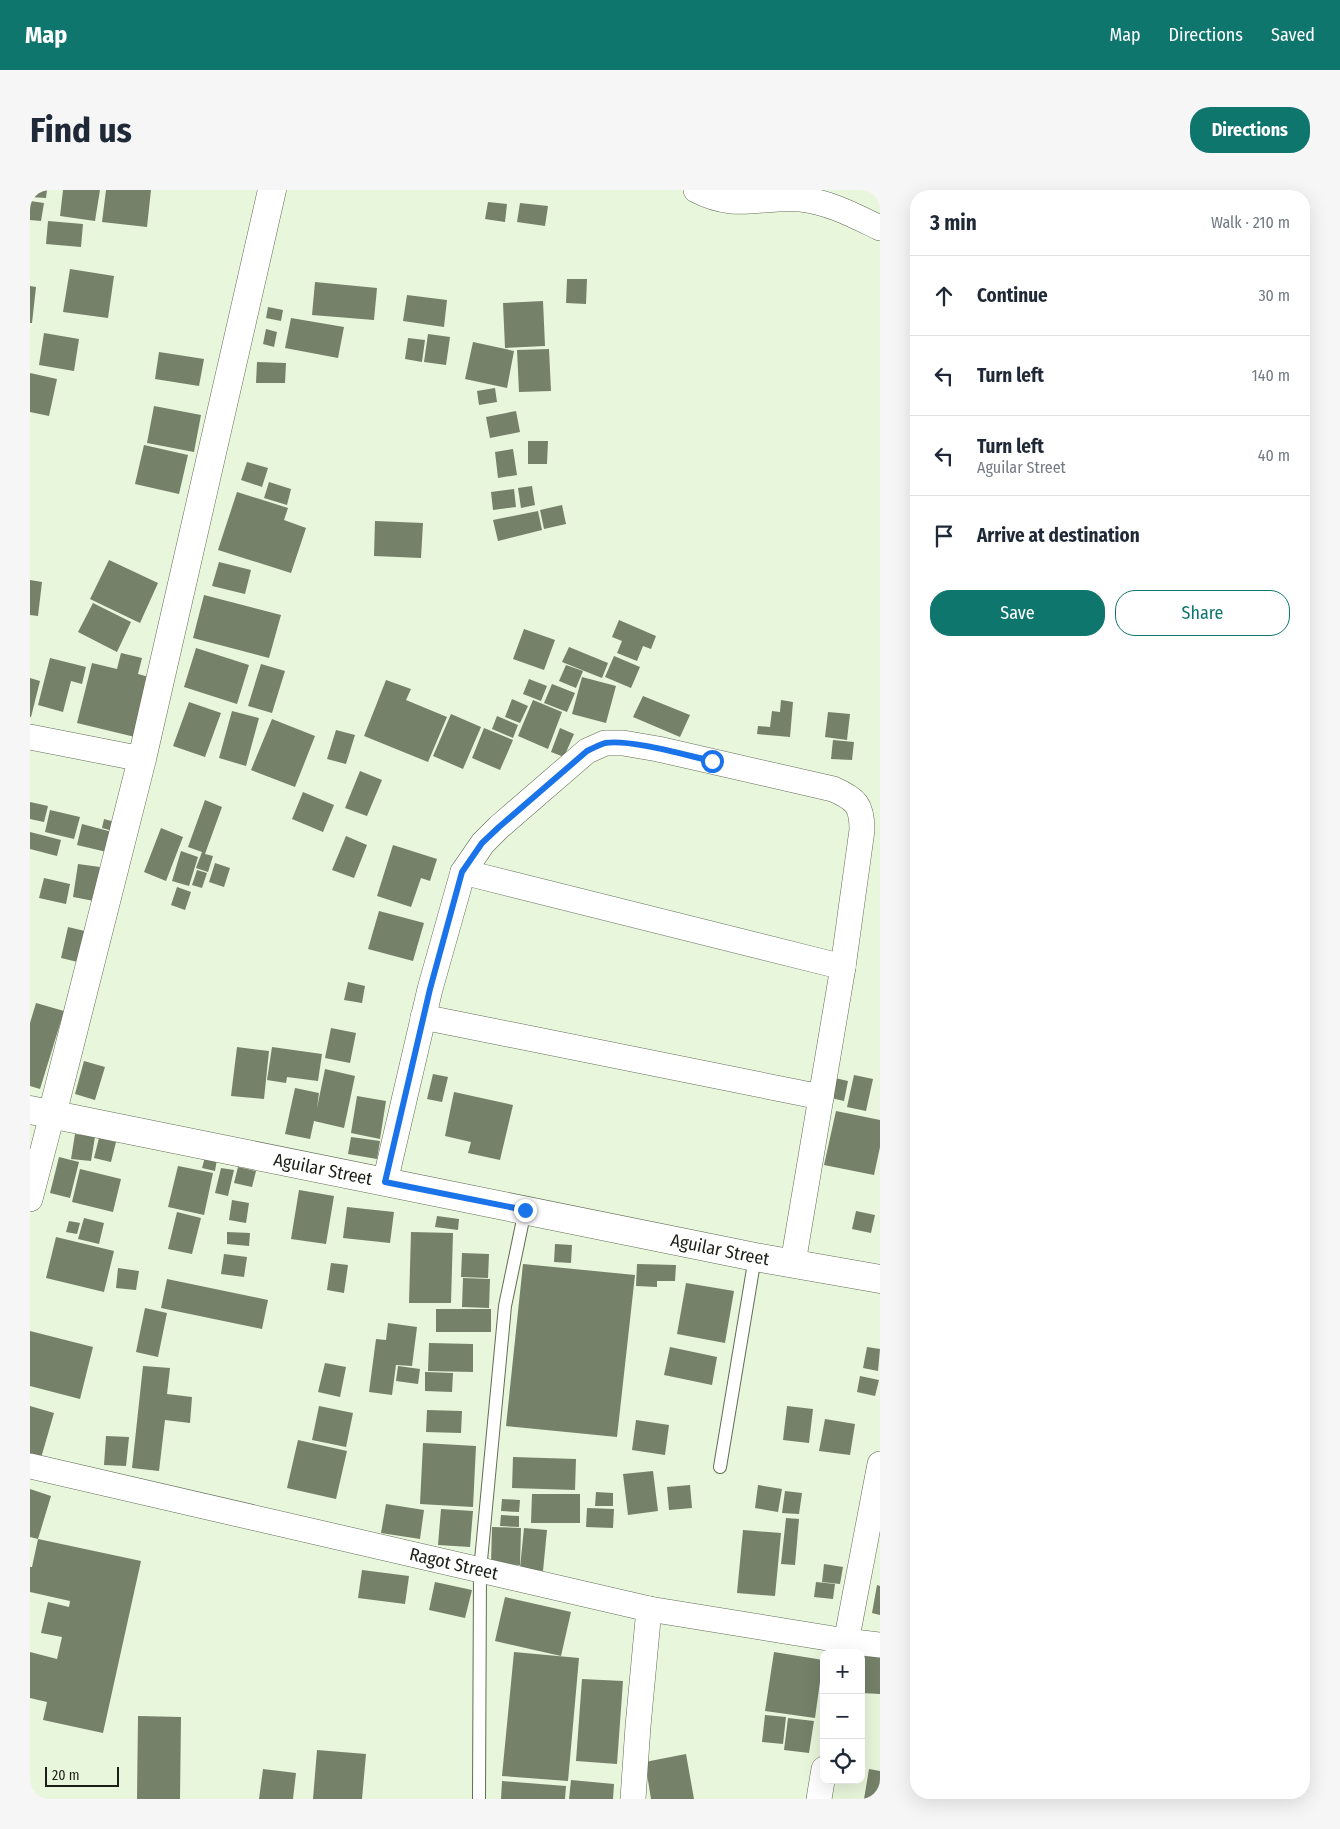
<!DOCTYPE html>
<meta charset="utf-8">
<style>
:root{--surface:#fff;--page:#f6f6f7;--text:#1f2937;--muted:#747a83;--line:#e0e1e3;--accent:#0f766e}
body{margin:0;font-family:"Fira Sans Condensed",sans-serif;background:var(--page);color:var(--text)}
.controls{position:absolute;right:15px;bottom:15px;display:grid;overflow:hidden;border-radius:10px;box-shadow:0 5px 20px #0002}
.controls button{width:45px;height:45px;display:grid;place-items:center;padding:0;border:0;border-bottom:1px solid var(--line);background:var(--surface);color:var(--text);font:25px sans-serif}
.scale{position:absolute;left:15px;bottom:12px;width:74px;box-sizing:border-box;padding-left:5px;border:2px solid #1c2017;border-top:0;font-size:14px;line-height:18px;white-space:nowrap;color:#1c2017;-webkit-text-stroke:4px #e8f6db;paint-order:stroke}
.stop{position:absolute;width:15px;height:15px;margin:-11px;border:4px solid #1a73e8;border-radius:50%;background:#fff}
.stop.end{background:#1a73e8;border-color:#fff;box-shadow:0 1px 5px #0008}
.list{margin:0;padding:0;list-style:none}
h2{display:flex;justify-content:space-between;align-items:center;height:65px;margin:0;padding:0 20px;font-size:21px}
h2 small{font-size:16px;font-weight:400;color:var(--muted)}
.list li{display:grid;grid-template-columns:32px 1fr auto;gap:15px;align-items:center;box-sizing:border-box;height:80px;padding:0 20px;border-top:1px solid var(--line)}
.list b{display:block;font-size:19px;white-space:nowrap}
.list p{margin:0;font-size:16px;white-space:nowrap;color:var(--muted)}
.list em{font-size:16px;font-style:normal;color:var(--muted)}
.actions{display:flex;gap:10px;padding:15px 20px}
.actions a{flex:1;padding:11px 0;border:1px solid var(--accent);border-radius:20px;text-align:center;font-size:18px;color:var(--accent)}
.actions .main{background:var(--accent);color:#fff}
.icon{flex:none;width:28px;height:28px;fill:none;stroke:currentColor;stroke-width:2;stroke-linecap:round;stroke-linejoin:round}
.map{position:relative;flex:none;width:850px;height:1609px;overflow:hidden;border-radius:20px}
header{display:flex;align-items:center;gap:30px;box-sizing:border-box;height:70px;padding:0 25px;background:var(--accent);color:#fff}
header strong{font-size:24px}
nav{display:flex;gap:28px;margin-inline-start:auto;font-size:18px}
.intro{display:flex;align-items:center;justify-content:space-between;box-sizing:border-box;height:120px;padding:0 30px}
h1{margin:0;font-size:35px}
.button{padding:12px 22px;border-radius:20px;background:var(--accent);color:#fff;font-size:18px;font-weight:700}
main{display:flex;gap:30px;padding:0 30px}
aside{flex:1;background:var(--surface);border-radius:20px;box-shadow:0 5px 20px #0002}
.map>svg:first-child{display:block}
.building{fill:#758169}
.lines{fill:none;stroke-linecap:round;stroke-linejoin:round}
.service-casing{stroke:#616d56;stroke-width:14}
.minor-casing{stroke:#616d56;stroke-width:26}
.tertiary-casing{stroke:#616d56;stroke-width:29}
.secondary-casing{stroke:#616d56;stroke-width:29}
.service{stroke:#fff;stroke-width:12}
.minor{stroke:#fff;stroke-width:25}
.tertiary{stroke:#fff;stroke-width:28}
.secondary{stroke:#fff;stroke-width:28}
.route{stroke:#1a73e8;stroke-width:6}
.labels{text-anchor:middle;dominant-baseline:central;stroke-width:4.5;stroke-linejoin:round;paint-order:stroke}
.street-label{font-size:18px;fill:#1c2017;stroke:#e8f6db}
</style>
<header>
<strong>Map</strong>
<nav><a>Map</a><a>Directions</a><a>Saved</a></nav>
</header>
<div class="intro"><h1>Find us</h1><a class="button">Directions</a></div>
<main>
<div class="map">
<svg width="850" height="1609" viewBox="0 0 850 1609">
<rect width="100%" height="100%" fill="#e8f6db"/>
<!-- building -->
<path class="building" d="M0 0H17L16 8 0 7Z
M33 0H70L65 31 30 26Z
M76 0H121L117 37 72 32Z
M0 11 14 13 11 31 0 30Z
M458 12 477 14 475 32 455 29Z
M490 13 518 16 515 36 487 32Z
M18 31 53 34 51 57 16 54Z
M40 79 84 86 78 128 33 122Z
M537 89H557L556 114 536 113Z
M285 92 347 98 344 130 282 125Z
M0 96 6 97 2 133H0Z
M377 105 417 110 414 137 373 131Z
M513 111 515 156 475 158 473 113Z
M238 117 253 120 251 131 236 128Z
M261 128 314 137 308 168 255 158Z
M236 139 247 142 244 157 233 154Z
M14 143 49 149 44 181 9 175Z
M398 144 420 147 416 175 394 172Z
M378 148 395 150 392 172 375 169Z
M443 152 484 161 477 198 435 189Z
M519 159 521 201 489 202 487 160Z
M129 162 174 169 169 196 125 189Z
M227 172 256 173 255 193H226Z
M0 183 27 189 19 226 0 222Z
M465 198 467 212 449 215 447 201Z
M124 216 171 225 164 262 117 253Z
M486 221 490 242 460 248 456 227Z
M498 251H518L517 274H498Z
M114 255 158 265 149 304 105 294Z
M483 259 487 285 468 288 465 262Z
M217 272 238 278 232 297 211 290Z
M239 292 261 299 257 315 234 308Z
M502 296 505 315 491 318 488 298Z
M484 299 486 317 463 320 461 302Z
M207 302 258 318 254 330 276 338 261 383 188 360Z
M532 315 536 334 514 339 510 320Z
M508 321 512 340 468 351 463 330Z
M345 331 393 333 391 368 344 366Z
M79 370 128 393 110 433 60 409Z
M189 372 221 380 215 404 182 396Z
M0 390 12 392 8 426 0 425Z
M174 405 251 425 239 468 163 448Z
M63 413 101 432 87 462 48 442Z
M589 430 626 446 621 459 613 456 607 471 587 463 592 451 582 447Z
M494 439 525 450 514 480 483 469Z
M539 457 578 473 572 488 532 472Z
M166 458 219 475 207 514 154 497Z
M91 463 112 468 108 484 119 487 105 547 47 533 62 473 87 479Z
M584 466 610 477 601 498 575 487Z
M20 468 56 477 52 494 41 491 33 522 8 515Z
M231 474 255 481 242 523 218 516Z
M536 475 553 481 546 498 529 491Z
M552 487 586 496 576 533 542 524Z
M0 488 10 491 1 527H0Z
M499 489 517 496 511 511 493 504Z
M356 490 381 499 376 510 417 527 398 572 334 546Z
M522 494 545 503 537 522 514 513Z
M613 506 660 525 650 547 603 527Z
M482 509 498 516 490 533 475 527Z
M503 510 532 522 518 559 488 546Z
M751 510 763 512 760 547 727 544 728 536 740 537 742 521 750 522Z
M159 512 191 523 175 567 143 556Z
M202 521 229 528 216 576 189 568Z
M798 522 820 524 817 550 795 547Z
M421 524 451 537 433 579 403 566Z
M467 526 488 535 483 548 462 539Z
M242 529 285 546 265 597 221 580Z
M454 538 483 550 470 580 442 568Z
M530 538 544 544 534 567 521 562Z
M306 540 325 545 316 574 297 569Z
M803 550 824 552 822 570 801 569Z
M330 581 352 590 337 626 315 618Z
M273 602 304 615 293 642 262 629Z
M175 610 192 617 175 664 183 666 178 682 166 678 172 662 158 657Z
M0 612 18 616 14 632 0 629Z
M20 620 50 627 44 649 15 642Z
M74 629 85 632 83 641 72 638Z
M52 634 86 643 81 663 47 655Z
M131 638 153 647 136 691 114 682Z
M0 642 31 650 27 666 0 659Z
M316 646 337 655 324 688 302 680Z
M363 655 407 669 400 691 391 688 381 717 347 706Z
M151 661 168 667 159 696 142 691Z
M185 673 200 678 194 697 179 692Z
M48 674 70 677 64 711 43 707Z
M167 680 177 683 172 698 162 695Z
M14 688 40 694 36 714 9 708Z
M147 697 161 702 155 720 141 715Z
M349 721 394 733 383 771 338 759Z
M38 737 59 742 52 773 31 768Z
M318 792 335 796 332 813 314 810Z
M6 813 34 821 10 899 0 896V833Z
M301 838 326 843 320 873 295 868Z
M207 857 239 861 234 909 201 906Z
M242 857 292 864 288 891 257 887 256 893 237 890Z
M54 871 75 877 65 910 45 904Z
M295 879 325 886 314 938 284 931 280 949 255 944 265 898 289 903 287 918Z
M403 884 418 887 412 912 397 909Z
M824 885 843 889 836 921 817 917Z
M805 888 818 891 814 911 801 908Z
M424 902 483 915 470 970 438 963 441 952 415 946Z
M327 906 356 911 350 949 321 943Z
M806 921 850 930V957L844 985 794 975Z
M45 944 65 947 61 971 41 969Z
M321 947 350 951 347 969 318 964Z
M69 948 86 952 81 972 64 968Z
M29 967 49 972 40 1008 20 1003Z
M175 967 187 969 185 981 172 978Z
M148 976 183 983 174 1025 138 1017Z
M208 977 226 981 222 997 204 993Z
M191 978 204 980 198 1006 185 1003Z
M50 979 91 989 83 1022 42 1012Z
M269 1000 304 1006 296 1054 261 1049Z
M202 1010 219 1013 216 1033 199 1030Z
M317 1017 364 1022 360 1053 313 1048Z
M826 1021 845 1025 841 1043 822 1039Z
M147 1022 171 1028 162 1064 138 1059Z
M407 1026 429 1029 428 1040 405 1037Z
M54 1028 74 1033 69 1054 48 1049Z
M39 1031 50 1033 47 1044 36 1042Z
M197 1042 220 1043 219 1056 197 1054Z
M381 1042 423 1043 421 1113H379Z
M26 1047 84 1061 74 1102 16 1088Z
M525 1054 542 1055 541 1073 524 1072Z
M432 1063 459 1064 458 1088 431 1087Z
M194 1064 217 1067 214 1087 191 1084Z
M301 1073 318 1075 314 1103 297 1100Z
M493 1074 605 1085 587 1247 476 1236Z
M607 1074 646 1075 645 1091H627V1097L606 1096Z
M88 1078 109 1081 106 1100 86 1098Z
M433 1088 460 1089 459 1118 432 1117Z
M137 1089 238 1110 232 1139 131 1118Z
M656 1093 704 1101 695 1153 647 1144Z
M115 1118 137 1123 128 1167 106 1162Z
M406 1119H461V1142H406Z
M358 1133 387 1137 382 1176 366 1175 362 1205 339 1202 346 1149 356 1150Z
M0 1141 63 1157 50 1209 0 1196Z
M399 1153 443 1154V1182L398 1181Z
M640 1157 687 1167 682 1195 634 1185Z
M837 1157 850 1159 848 1181 833 1178Z
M295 1173 316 1177 310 1207 288 1202Z
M113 1176 140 1178 137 1204 162 1207 160 1233 135 1230 129 1281 102 1278Z
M368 1176 390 1179 388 1194 366 1191Z
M395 1182 423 1183 422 1202 395 1201Z
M830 1186 849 1190 845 1206 827 1202Z
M0 1216 24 1223 11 1268 0 1265Z
M289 1216 323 1223 316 1257 282 1250Z
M757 1216 783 1219 779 1253 753 1250Z
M397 1220 432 1221 431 1243 396 1242Z
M795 1229 825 1234 820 1265 789 1261Z
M606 1230 639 1235 635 1265 602 1260Z
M76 1246 99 1247 96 1276 74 1275Z
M268 1250 317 1261 306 1309 257 1298Z
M393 1253 446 1256 443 1317 390 1314Z
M483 1267 546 1269 545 1300 482 1298Z
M623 1281 628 1321 598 1325 593 1284Z
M660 1295 662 1318 639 1320 637 1297Z
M728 1295 752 1299 748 1322 725 1318Z
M0 1299 21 1306 8 1349 0 1347Z
M755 1301 772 1303 769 1324 752 1323Z
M566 1302 583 1303V1316H565Z
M502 1304H550V1333H501Z
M472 1309 490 1310 489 1322 471 1321Z
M356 1314 394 1320 390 1349 351 1343Z
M557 1318 584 1319 583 1338 556 1337Z
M411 1319 443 1321 440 1357 408 1355Z
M471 1325 489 1326V1337L470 1336Z
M756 1328 769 1329 765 1375 751 1374Z
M462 1337 491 1338 490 1375 461 1374Z
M494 1338 517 1340 513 1381 490 1378Z
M713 1340 751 1343 745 1406 707 1403Z
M8 1349 111 1371 73 1543 13 1530 17 1512 0 1508V1462L27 1469 32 1447 11 1443 18 1412 39 1417 40 1411 0 1402V1377H2Z
M794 1374 813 1377 810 1394 792 1392Z
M332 1380 379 1386 375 1414 328 1408Z
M405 1392 442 1400 435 1428 399 1420Z
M786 1392 805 1394 803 1409 784 1407Z
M847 1395 850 1396V1425L842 1423Z
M475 1407 541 1422 531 1466 465 1451Z
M484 1462 549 1468 538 1591 472 1586Z
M744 1462 793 1470 785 1528 735 1521Z
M834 1466 850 1467V1504L831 1503Z
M552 1489 593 1491 587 1574 546 1571Z
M735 1525 756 1527 753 1554 732 1552Z
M108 1526 151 1527 150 1609H107Z
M758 1528 784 1531 779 1563 754 1560Z
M287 1560 336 1564 332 1609H283Z
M656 1564 664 1609H621L615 1572Z
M233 1579 266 1583 263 1609H229Z
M839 1579 850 1581V1609H834Z
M541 1590 584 1594 583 1609H539Z
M472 1591 536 1596 535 1609H471Z"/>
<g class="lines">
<defs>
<path id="service" d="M690 1277 725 1067
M449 1609 450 1381 475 1116 495 1020"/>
<g id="minor">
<path d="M666 0C706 21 730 6 771 9 799 12 825 26 850 38"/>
<path d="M0 547 112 569"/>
<path d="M433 682 813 777"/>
<path d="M393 827 791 907"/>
<path d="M355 992 400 799 433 682 453 653 469 637 557 561 575 553H593L628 559 803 599C826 609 832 615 832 640L813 777 763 1073"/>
<path d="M0 1009 22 925"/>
<path id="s1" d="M0 1276 619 1419 816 1451 850 1455"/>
<path d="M814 1463 850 1274"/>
<path d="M603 1609 608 1536 619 1419"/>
<path d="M789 1609 794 1579"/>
</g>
<path id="tertiary" d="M22 925 112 569 242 0"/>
<g id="secondary">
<path id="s2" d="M0 920 725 1067 850 1089"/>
</g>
</defs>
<!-- service casing -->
<use href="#service" class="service-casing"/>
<!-- minor casing -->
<use href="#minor" class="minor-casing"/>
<!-- tertiary casing -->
<use href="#tertiary" class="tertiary-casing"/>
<!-- secondary casing -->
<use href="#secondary" class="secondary-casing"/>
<!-- service -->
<use href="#service" class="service"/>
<!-- minor -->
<use href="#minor" class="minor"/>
<!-- tertiary -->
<use href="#tertiary" class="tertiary"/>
<!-- secondary -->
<use href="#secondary" class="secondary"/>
</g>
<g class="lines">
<!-- route -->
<path class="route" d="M495 1020 355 992 400 799 432 682 452 653 469 637 557 561C563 558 569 555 575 553 600 549 655 565 682 571"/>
</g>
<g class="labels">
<!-- street labels -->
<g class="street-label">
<text stroke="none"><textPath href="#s2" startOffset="299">Aguilar Street</textPath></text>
<text stroke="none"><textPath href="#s2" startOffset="704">Aguilar Street</textPath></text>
<text stroke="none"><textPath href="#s1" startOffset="435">Ragot Street</textPath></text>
</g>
</g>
</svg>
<div class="controls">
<button>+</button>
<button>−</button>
<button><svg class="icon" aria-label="locate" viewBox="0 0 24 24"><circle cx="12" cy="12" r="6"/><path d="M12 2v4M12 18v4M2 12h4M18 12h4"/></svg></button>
</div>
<div class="scale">20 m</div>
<div class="stop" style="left:682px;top:571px"></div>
<div class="stop end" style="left:495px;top:1020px"></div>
</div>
<aside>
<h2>3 min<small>Walk · 210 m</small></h2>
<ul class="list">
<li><svg class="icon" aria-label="ahead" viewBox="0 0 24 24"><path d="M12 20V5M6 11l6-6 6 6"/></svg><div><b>Continue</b></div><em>30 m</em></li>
<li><svg class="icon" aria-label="left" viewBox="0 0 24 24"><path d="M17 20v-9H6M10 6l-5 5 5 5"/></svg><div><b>Turn left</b></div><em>140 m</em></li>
<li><svg class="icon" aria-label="left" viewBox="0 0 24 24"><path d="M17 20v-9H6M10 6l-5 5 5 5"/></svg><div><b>Turn left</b><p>Aguilar Street</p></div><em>40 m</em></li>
<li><svg class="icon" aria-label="arrive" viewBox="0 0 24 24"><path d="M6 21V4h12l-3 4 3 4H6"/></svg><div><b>Arrive at destination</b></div></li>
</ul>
<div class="actions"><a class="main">Save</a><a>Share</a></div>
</aside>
</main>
